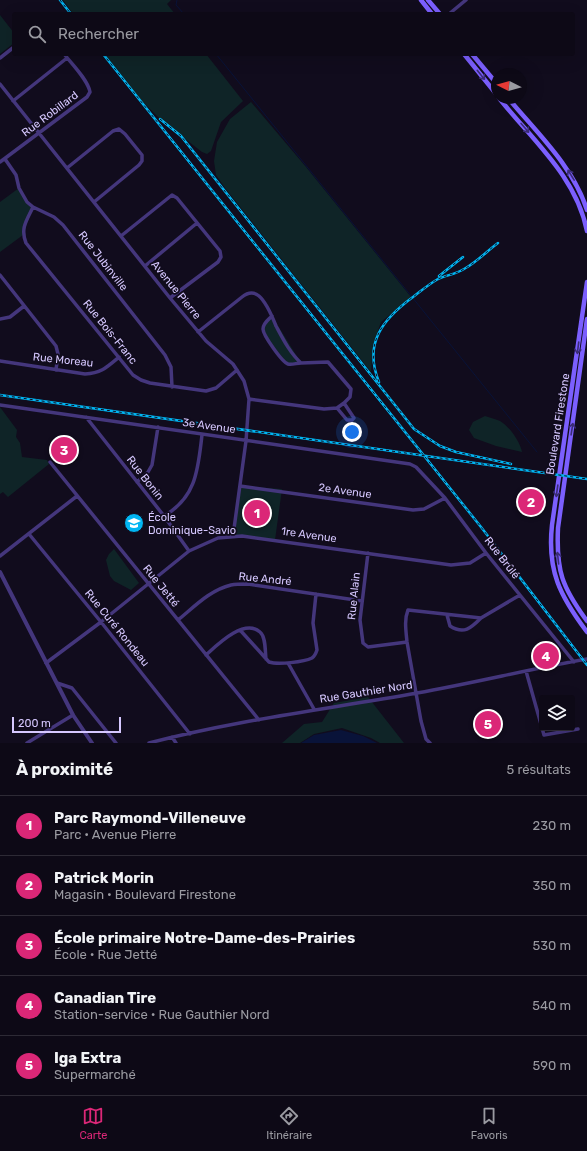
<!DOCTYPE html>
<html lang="fr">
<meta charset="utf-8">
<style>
:root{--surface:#0d0916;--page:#16121f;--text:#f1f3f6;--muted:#9a9aa1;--line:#2d2a35;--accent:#db2777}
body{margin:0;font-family:Rubik,sans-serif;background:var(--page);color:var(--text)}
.controls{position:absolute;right:12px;bottom:12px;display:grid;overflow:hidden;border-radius:4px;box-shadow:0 4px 16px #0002}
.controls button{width:36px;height:36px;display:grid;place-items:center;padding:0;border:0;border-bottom:1px solid var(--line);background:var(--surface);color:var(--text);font:20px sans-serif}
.compass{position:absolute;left:491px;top:68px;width:36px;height:36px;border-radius:50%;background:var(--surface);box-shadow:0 4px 16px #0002;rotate:276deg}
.scale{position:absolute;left:12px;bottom:10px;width:109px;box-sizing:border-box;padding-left:4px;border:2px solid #d6c8ff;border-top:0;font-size:11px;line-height:14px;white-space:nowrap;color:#d6c8ff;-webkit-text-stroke:3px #110c1d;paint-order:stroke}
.you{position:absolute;left:352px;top:432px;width:14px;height:14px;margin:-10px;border:3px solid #fff;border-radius:50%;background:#1a73e8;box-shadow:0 0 0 6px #1a73e833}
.badge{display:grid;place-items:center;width:26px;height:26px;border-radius:50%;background:var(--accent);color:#fff;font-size:13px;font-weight:700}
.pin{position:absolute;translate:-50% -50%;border:2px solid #fff;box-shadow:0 1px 4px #0006}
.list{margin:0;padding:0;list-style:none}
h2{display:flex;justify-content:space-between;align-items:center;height:52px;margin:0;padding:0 16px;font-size:17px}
h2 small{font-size:13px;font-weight:400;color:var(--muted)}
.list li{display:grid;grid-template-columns:26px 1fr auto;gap:12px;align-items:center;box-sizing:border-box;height:60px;padding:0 16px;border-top:1px solid var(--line)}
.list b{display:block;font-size:15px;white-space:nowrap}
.list p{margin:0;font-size:13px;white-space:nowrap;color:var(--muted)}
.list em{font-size:13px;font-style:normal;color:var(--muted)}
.icon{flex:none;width:22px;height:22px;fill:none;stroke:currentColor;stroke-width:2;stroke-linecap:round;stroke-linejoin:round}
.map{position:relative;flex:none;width:587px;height:743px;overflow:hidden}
.search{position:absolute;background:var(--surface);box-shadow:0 4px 16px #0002;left:12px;right:12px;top:12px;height:44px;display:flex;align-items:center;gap:10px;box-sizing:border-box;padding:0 14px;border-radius:4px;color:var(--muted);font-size:15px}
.sheet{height:352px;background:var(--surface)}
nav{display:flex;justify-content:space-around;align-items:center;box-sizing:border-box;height:56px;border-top:1px solid var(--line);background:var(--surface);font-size:11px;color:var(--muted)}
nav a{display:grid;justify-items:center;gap:2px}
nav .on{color:var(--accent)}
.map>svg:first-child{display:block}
.green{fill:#0f2427}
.water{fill:#091339}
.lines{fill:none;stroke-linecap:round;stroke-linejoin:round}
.stream{stroke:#091339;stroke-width:1}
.minor{stroke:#44367c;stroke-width:3.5}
.tertiary{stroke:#44367c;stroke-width:4}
.secondary{stroke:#7b5ffe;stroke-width:4.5}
.rail-casing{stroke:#01b5f2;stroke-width:2.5}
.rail{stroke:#110c1d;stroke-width:1;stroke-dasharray:3;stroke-linecap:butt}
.oneway{stroke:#3b2d77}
.labels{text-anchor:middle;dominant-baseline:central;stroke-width:3.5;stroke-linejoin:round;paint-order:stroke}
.street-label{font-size:11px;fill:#d6c8ff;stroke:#110c1d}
.poi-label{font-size:11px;fill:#d6c8ff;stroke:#110c1d;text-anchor:start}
</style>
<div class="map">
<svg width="587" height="743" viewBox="0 0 587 743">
<rect width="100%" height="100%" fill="#110c1d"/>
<!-- green -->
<path class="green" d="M63 0H171L167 4 175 14H73Z
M0 15 14 33V43L0 54Z
M103 54H206L243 101 221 122 211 151 207 154 202 152 161 120 133 92Z
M251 102 306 167 411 297 381 322 373 345 371 372 225 188 216 175 214 161 217 142 230 119Z
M19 188 23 197 33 207 23 235 0 252V202Z
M272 316 301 363H287L264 334 263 327Z
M0 407 17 430 16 437 20 443 22 457 47 460 49 464 8 497 3 492 0 494Z
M485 416C490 418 496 419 500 421 510 427 520 442 522 452L496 446 474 438 469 430 473 422Z
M240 486 282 489 275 540 233 536Z
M114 549 139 583 131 590 114 581 110 576 106 560 109 554Z
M368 697 404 743H380L371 738 342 728 314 734 300 743H282L304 724 322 722 334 703Z"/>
<!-- water -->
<path class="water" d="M341 730 363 736 377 743H301L314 735Z"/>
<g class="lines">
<!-- stream -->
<path class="stream" d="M177 0 176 5 184 14
M216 54 537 452"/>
<!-- minor -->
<path class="minor" d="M449 14 466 0
M0 58 14 47
M0 84 170 298 206 341 233 364 244 381 249 399 246 441 233 536
M13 101 67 58
M5 159 16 175 19 188 27 202 33 207 54 217 63 225 165 355 171 367 172 387
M0 162 87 97 90 92C88 80 72 64 64 54
M67 168 113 131 119 129 125 134 142 155V161L139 165 94 202
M33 207C27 220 20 228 26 243L133 375 141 380 150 383 206 391 216 388 237 370
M121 236 172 195 177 198 220 251 221 257 218 262 170 298
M145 266 197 223
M0 275 56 346 58 354 56 370
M272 316C268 320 263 323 263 329 263 335 282 362 288 364 292 365 297 363 301 363
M0 319 10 317 24 306
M198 332 242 297C247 293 253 291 259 296 267 303 272 316 276 326 283 339 290 353 301 363L328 362 351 389 350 397 344 403
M0 361 85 374C101 373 106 368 119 357
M249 399 324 409 337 408 347 420H352L354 418 344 403 337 408
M0 405 410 464 416 467 445 498 486 553 574 662
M86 417 164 516 189 551
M50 462 259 720
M137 482 148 472 152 465 158 427
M240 486 413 510 424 509 445 498
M164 516C197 497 198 468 202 435
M29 534 101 622 190 734
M368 553 360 620 363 643 368 647 407 642
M0 556 77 496
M447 615 450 626C464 635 471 628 481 618
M178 620C194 607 210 590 231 585 236 584 242 584 248 584L362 601
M240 630 269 662C278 665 304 662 312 658 315 656 316 653 317 650L313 623 316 594
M206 655C217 645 244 618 260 632 266 637 265 651 266 659
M46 663 101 622 189 551 218 538 242 536 451 565 470 563 486 553
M288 663 314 709
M526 671 544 735 578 729
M57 683 72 688 116 743
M172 737 176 743
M27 743 73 715
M149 743C237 720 328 709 417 693 474 683 530 669 587 659
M430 743 426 739 421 721 407 642C406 631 404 620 408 610L481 618 520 595"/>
<!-- tertiary -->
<path class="tertiary" d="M0 572 73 715 92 743"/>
<!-- secondary -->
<path class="secondary" d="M421 0 432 14
M428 0 440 14
M464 54 497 95
M472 54 497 84
M499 98C532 140 576 176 587 231
M508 98C537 133 573 166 587 210
M587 282 552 525C547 571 560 596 587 632
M587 319 558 528C556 571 562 587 587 621"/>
<defs>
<path id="rail" d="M60 0 71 14
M103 54 481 527 587 665
M160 119 181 136 414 429 440 446 456 452 511 464
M439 276 463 257
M379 382C363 343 383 319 413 297 421 291 429 284 438 279 447 275 456 274 464 269 477 262 487 251 498 243
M0 395 587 479"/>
</defs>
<!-- rail casing -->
<use href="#rail" class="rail-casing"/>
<!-- rail -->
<use href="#rail" class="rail"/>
</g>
<!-- one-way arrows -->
<defs><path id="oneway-shaft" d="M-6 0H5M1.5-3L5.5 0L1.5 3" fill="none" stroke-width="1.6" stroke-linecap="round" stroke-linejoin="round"/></defs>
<g class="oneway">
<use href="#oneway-shaft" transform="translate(481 75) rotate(51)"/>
<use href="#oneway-shaft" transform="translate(525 128) rotate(49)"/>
<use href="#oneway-shaft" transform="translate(571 175) rotate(-122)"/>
<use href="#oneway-shaft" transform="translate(578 348) rotate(97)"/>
<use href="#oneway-shaft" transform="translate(572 429) rotate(-81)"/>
<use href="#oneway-shaft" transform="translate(557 491) rotate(98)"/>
<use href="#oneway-shaft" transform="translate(558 558) rotate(-96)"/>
</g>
<!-- icons -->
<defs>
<symbol id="school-disc" viewBox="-11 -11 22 22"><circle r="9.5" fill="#01b5f2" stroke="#110c1d"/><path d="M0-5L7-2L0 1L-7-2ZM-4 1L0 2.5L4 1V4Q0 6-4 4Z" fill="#fff"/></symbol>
</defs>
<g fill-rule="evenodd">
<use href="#school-disc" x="123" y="512" width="22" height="22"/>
</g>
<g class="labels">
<!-- street labels -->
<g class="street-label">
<text transform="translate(50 114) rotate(-37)">Rue Robillard</text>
<text transform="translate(103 261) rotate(52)">Rue Jubinville</text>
<text transform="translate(176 290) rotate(51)">Avenue Pierre</text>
<text transform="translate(110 332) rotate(51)">Rue Bois-Franc</text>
<text transform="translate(63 360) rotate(6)">Rue Moreau</text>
<text transform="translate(558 424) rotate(-81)">Boulevard Firestone</text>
<text transform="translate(209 426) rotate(8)">3e Avenue</text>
<text transform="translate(145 478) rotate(52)">Rue Bonin</text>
<text transform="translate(345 491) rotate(8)">2e Avenue</text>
<text transform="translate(309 535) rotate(8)">1re Avenue</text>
<text transform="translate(502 558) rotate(52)">Rue Brûlé</text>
<text transform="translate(265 579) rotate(6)">Rue André</text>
<text transform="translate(161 586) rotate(51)">Rue Jetté</text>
<text transform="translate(354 596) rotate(-84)">Rue Alain</text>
<text transform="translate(117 628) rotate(51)">Rue Curé Rondeau</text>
<text transform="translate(366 692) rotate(-9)">Rue Gauthier Nord</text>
</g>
<!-- poi labels -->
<g class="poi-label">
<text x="148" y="517">École<tspan x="148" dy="13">Dominique-Savio</tspan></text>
</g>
</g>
</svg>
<div class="controls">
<button><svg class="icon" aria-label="layers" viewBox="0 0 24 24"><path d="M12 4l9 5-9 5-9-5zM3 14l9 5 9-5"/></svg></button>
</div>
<svg class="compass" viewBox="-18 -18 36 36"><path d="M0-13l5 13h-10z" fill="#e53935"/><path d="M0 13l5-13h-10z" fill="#9a9aa1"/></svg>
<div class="scale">200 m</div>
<div class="you"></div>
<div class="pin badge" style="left:257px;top:513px">1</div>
<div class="pin badge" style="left:531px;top:502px">2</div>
<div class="pin badge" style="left:64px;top:450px">3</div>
<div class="pin badge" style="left:546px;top:656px">4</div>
<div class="pin badge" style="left:488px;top:724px">5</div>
<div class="search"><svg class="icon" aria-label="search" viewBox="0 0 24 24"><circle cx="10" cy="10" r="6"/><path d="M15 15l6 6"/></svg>Rechercher</div>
</div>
<section class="sheet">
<h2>À proximité<small>5 résultats</small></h2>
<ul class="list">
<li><span class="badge">1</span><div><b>Parc Raymond-Villeneuve</b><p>Parc · Avenue Pierre</p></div><em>230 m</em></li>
<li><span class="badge">2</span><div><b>Patrick Morin</b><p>Magasin · Boulevard Firestone</p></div><em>350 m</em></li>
<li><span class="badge">3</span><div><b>École primaire Notre-Dame-des-Prairies</b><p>École · Rue Jetté</p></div><em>530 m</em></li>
<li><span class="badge">4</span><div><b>Canadian Tire</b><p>Station-service · Rue Gauthier Nord</p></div><em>540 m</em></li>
<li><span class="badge">5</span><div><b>Iga Extra</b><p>Supermarché</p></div><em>590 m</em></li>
</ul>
</section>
<nav>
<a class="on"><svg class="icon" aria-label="map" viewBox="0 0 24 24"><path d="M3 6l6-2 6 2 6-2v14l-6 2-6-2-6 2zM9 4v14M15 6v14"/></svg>Carte</a>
<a><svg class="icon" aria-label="directions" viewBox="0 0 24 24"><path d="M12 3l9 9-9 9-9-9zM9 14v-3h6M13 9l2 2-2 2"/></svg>Itinéraire</a>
<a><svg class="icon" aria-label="saved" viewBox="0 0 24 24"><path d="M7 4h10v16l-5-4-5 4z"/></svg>Favoris</a>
</nav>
